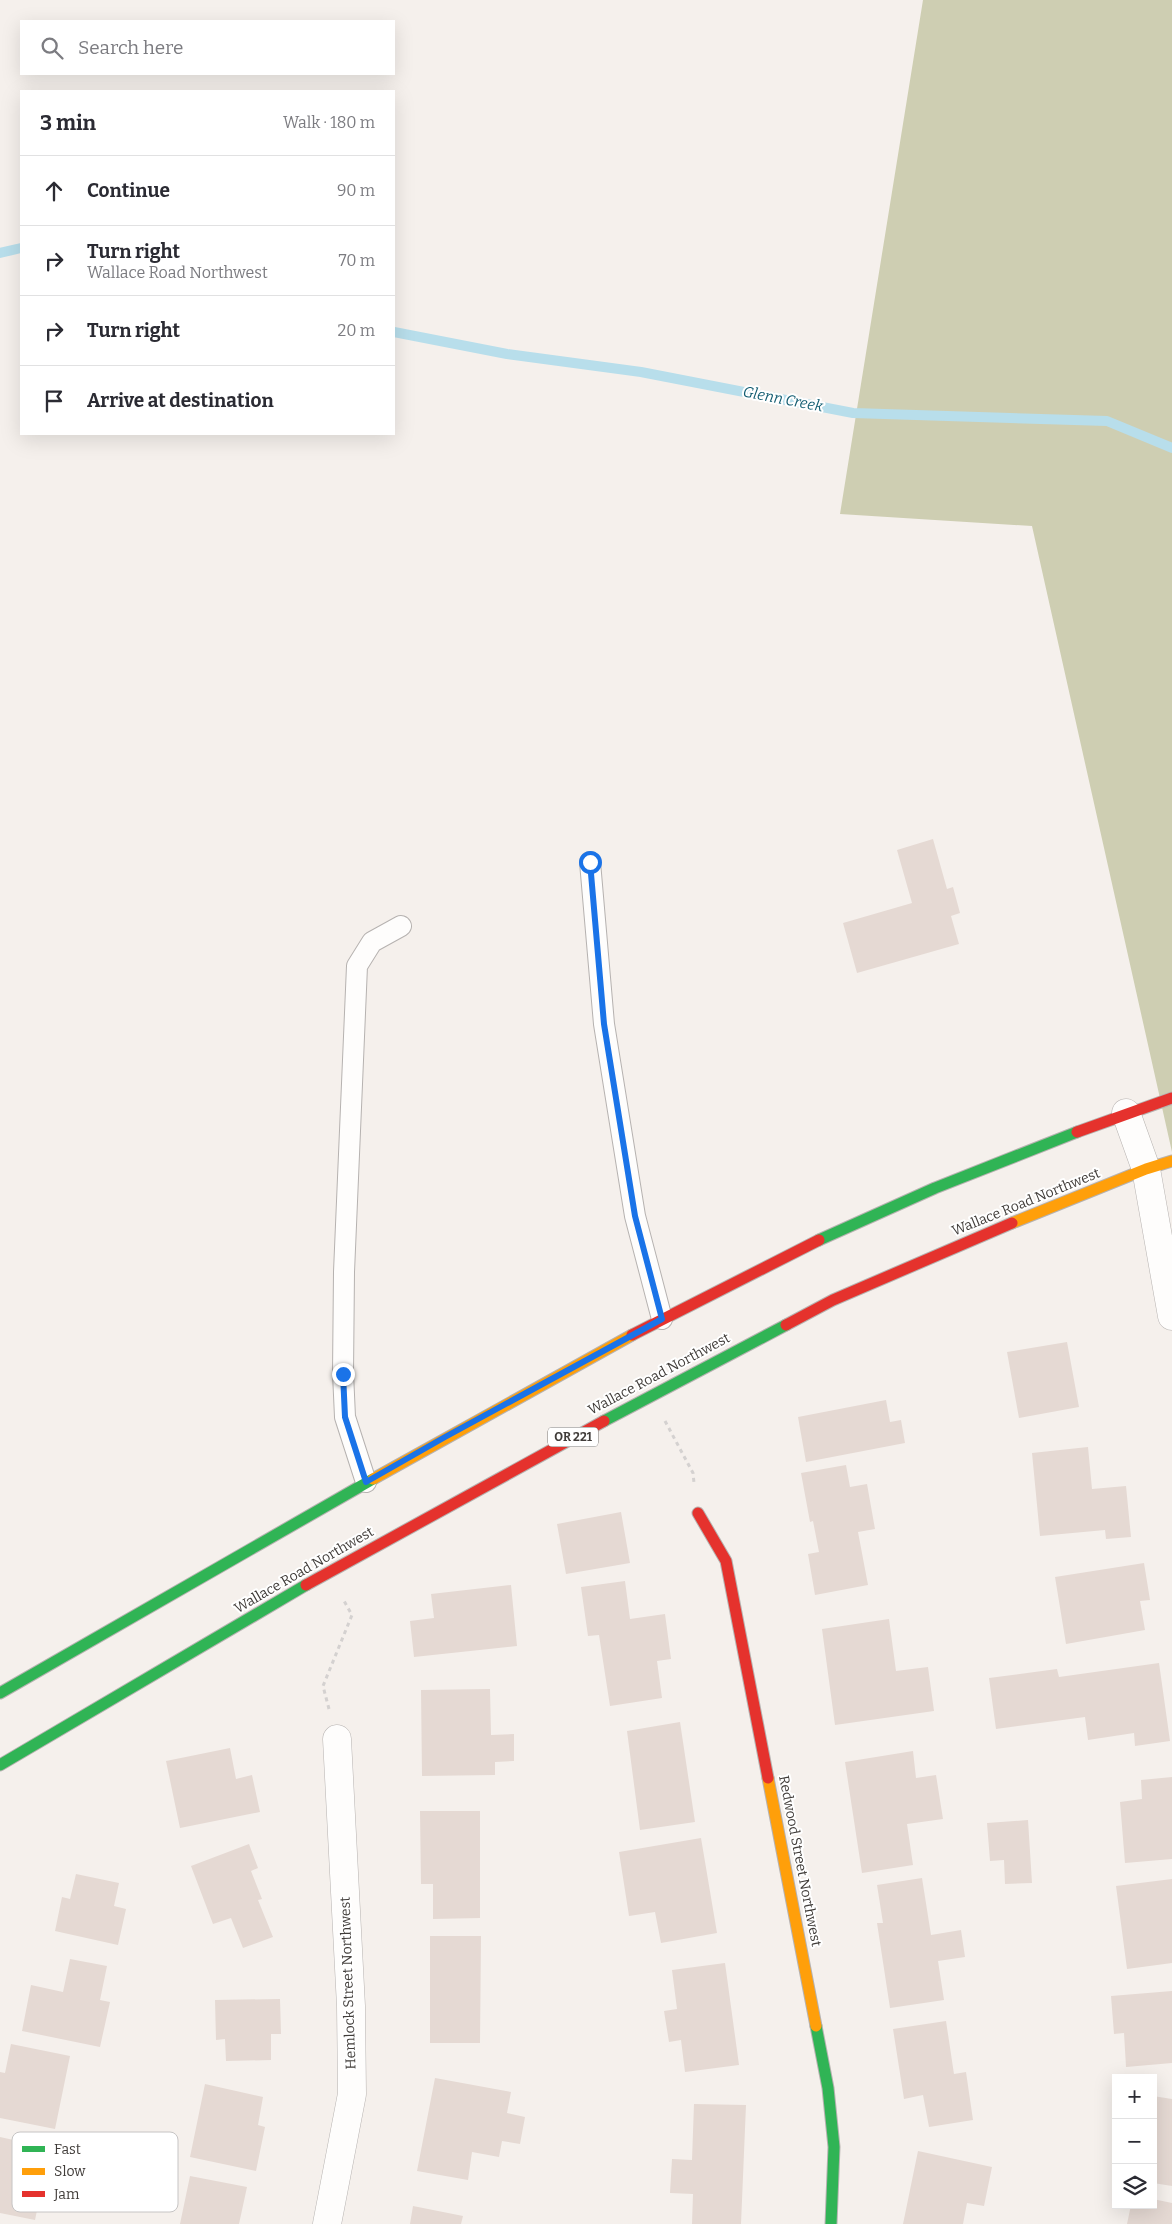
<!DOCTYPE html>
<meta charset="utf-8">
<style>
:root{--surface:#fff;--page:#f7f7f7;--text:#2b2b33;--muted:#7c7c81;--line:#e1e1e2}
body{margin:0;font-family:Bitter,serif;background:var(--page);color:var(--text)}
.controls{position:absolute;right:15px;bottom:15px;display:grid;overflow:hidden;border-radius:0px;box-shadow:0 5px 20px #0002}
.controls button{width:45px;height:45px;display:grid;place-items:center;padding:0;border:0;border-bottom:1px solid var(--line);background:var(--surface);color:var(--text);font:25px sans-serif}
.stop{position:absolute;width:15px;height:15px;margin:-11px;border:4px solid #1a73e8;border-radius:50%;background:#fff}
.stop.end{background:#1a73e8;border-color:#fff;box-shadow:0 1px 5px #0008}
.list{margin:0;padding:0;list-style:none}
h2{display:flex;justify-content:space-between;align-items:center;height:65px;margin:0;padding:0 20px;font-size:21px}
h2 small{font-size:16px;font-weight:400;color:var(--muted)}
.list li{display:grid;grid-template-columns:32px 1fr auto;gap:15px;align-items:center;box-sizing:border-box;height:70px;padding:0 20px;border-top:1px solid var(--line)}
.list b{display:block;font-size:19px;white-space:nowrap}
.list p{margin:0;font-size:16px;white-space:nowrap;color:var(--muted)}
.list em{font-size:16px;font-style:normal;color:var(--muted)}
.icon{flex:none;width:28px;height:28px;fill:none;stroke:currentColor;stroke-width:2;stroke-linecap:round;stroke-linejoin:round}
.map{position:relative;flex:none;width:1172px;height:2224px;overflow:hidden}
.search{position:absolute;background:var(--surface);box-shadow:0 5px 20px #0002;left:20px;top:20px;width:375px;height:55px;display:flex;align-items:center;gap:12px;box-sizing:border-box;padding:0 18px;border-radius:0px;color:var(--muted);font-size:19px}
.panel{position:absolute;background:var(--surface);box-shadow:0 5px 20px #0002;left:20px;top:90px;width:375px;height:345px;border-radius:0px}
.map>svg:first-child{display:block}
.forest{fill:#ceceb2}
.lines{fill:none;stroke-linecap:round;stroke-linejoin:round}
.stream{stroke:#b8deeb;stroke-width:10}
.building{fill:#e5d9d3}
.lane-casing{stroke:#b6b2b0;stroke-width:22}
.street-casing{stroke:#b6b2b0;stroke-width:29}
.fast-casing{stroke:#b6b2b0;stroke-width:13}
.slow-casing{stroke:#b6b2b0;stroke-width:13}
.jam-casing{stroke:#b6b2b0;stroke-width:13}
.path{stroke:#d4d1d0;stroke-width:3;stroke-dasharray:4 4;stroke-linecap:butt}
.lane{stroke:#fefdfc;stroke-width:20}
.street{stroke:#fefdfc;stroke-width:28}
.fast{stroke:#30b455;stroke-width:11}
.slow{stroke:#ff9f0a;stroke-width:11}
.jam{stroke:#e5322d;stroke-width:11}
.route{stroke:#1a73e8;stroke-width:6}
.labels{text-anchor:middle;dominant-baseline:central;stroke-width:4;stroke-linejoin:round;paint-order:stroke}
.shield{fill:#fff;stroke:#797674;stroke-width:1}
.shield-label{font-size:12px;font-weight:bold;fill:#403c39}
.street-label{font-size:14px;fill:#403c39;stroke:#fff}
.water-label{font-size:15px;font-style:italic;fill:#125c71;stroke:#fff}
.key{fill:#fff;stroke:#c6c4c4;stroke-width:1}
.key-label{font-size:14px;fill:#403c39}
</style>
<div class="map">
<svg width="1172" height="2224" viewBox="0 0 1172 2224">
<rect width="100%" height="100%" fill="#f5f0ec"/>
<!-- forest -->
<path class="forest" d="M923 0H1172V1152L1032 526 840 514Z"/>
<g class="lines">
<!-- stream -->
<path class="stream" d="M0 253 21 248
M394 332 507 354 641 372 853 413 1107 421 1172 448"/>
</g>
<!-- building -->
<path class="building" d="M933 839 947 889 953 887 960 913 951 916 959 944 857 973 843 923 912 903 897 850Z
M1067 1342 1079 1407 1019 1418 1007 1352Z
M886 1400 890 1422 901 1420 905 1443 806 1462 798 1417Z
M1088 1447 1092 1489 1126 1486 1131 1537 1106 1539 1105 1530 1040 1536 1032 1453Z
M846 1465 850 1487 867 1484 875 1529 858 1532 868 1585 815 1595 808 1554 819 1552 813 1521 810 1522 801 1473Z
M621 1512 630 1563 566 1574 557 1524Z
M1144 1563 1150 1600 1140 1601 1145 1630 1066 1644 1055 1577Z
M625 1581 630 1619 665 1614 671 1659 657 1661 662 1698 610 1706 599 1635 588 1636 581 1587Z
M511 1585 517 1646 414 1657 410 1621 434 1618 431 1594Z
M889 1619 896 1671 928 1667 934 1711 835 1725 822 1629Z
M1159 1663 1170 1741 1135 1746 1134 1733 1088 1740 1085 1717 996 1729 989 1678 1057 1669 1059 1677Z
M490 1689 491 1735 514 1734V1761L495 1762V1775L422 1776 421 1690Z
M680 1722 695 1822 640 1830 627 1731Z
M230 1748 236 1779 252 1775 260 1812 180 1828 166 1761Z
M913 1751 916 1778 936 1775 943 1819 907 1824 913 1865 862 1873 845 1762Z
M1172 1777V1859L1125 1863 1120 1802 1142 1799 1141 1780Z
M420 1811H480V1918L433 1919V1884H421Z
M1028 1820 1032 1883 1005 1884 1004 1860 990 1861 987 1823Z
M701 1838 717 1933 661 1943 655 1912 629 1916 619 1852Z
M249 1844 258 1868 251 1871 262 1899 258 1900 273 1937 243 1948 231 1918 213 1924 191 1866Z
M76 1874 119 1883 114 1906 126 1909 118 1945 55 1931 62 1897 70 1899Z
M922 1878 931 1935 961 1930 965 1957 938 1961 944 2000 890 2008 877 1923H883L877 1885Z
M1172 1879V1963L1127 1969 1116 1886Z
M430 1936H481L480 2043H430Z
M70 1959 107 1966 100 2000 110 2002 100 2047 22 2031 31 1985 63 1992Z
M725 1963 739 2065 685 2072 681 2040 669 2042 664 2011 677 2009 672 1970Z
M1172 1991V2063L1126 2067 1124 2033 1114 2034 1111 1996Z
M280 1999 281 2034H271V2060L226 2061 225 2039 216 2040 215 2000Z
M946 2021 954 2074 966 2072 973 2120 929 2127 923 2095 904 2099 893 2029Z
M11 2044 70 2056 55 2129 0 2118V2072L5 2073Z
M435 2078 511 2092 507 2113 525 2117 520 2144 502 2141 499 2157 472 2152 468 2180 417 2171Z
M205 2084 263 2097 258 2125 265 2127 256 2171 190 2157Z
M1153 2096 1172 2099V2186L1153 2183Z
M694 2104 746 2105 741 2224H692L693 2194 670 2193 672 2159 692 2160Z
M0 2137 50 2148 35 2220 0 2213Z
M918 2151 992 2167 984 2206 967 2203 963 2224H903Z
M190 2176 247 2187 239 2224H180Z
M1153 2199 1172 2203V2224H1127L1131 2205H1153Z
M413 2206 463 2216 461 2224H410Z"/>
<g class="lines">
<defs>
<path id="lane" d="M590 862 604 1024 635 1216 662 1319
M366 1482 345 1417 343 1373 344 1272 357 966 372 942 401 926"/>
<path id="street" d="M1126 1113 1146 1169 1172 1316
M327 2224 352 2094 351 2006 337 1739"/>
<path id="fast" d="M819 1240 935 1188 1077 1132
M604 1421 786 1325
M0 1693 373 1479
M0 1765 306 1585
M816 2026 828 2088 834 2147 831 2224"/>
<path id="slow" d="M1012 1223 1146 1169 1172 1161
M373 1479 632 1335
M768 1778 816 2026"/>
<path id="jam" d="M1077 1132 1172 1098
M786 1325 833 1300 1012 1223
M632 1335 819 1240
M698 1513 726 1561 768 1778
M306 1585 604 1421"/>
</defs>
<!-- lane casing -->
<use href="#lane" class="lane-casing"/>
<!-- street casing -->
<use href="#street" class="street-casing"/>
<!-- fast casing -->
<use href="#fast" class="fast-casing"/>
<!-- slow casing -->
<use href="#slow" class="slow-casing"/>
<!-- jam casing -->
<use href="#jam" class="jam-casing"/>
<!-- path -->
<path class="path" d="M665 1421 693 1473 694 1483
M329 1709 323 1686 352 1615 343 1599"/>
<!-- lane -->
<use href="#lane" class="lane"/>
<!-- street -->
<use href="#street" class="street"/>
<!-- fast -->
<use href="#fast" class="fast"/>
<!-- slow -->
<use href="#slow" class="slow"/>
<!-- jam -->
<use href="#jam" class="jam"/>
</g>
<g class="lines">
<!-- route -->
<path class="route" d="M343 1374 345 1417 366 1482 445 1437 662 1319 635 1216 604 1024 590 862"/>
</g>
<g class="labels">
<!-- shield labels -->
<rect class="shield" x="548" y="1427.5" width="50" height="19" rx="4"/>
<g class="shield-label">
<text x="573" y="1437">OR 221</text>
</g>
<!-- street labels -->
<g class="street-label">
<text transform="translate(1026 1202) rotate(-22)">Wallace Road Northwest</text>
<text transform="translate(659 1374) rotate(-28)">Wallace Road Northwest</text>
<text transform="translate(304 1570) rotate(-30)">Wallace Road Northwest</text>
<text transform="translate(800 1861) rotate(79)">Redwood Street Northwest</text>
<text transform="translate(348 1983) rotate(-92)">Hemlock Street Northwest</text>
</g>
<!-- water labels -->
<g class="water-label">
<text transform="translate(783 399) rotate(11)">Glenn Creek</text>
</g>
</g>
<!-- legend -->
<rect x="12" y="2132" width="166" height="80" rx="8" class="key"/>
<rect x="22" y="2146" width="23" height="6" fill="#30b455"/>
<rect x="22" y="2168" width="23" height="7" fill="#ff9f0a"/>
<rect x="22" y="2191" width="23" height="6" fill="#e5322d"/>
<g class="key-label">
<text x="54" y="2154">Fast</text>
<text x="54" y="2176">Slow</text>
<text x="54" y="2199">Jam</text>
</g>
</svg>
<div class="controls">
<button>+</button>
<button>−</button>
<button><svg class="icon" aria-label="layers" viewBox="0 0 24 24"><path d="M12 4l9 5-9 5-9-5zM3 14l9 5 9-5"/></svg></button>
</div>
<div class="stop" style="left:590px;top:862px"></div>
<div class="stop end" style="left:343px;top:1374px"></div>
<div class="search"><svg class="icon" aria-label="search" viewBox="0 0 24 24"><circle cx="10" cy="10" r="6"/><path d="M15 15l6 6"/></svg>Search here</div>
<section class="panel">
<h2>3 min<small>Walk · 180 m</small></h2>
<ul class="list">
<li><svg class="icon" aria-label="ahead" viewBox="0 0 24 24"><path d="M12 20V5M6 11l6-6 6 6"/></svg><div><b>Continue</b></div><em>90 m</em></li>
<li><svg class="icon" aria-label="right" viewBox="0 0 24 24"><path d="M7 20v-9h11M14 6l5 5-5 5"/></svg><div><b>Turn right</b><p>Wallace Road Northwest</p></div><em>70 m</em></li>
<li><svg class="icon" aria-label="right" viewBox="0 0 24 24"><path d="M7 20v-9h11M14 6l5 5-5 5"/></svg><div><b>Turn right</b></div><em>20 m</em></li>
<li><svg class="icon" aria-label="arrive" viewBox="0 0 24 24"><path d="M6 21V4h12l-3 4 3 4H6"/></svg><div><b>Arrive at destination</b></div></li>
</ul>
</section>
</div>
